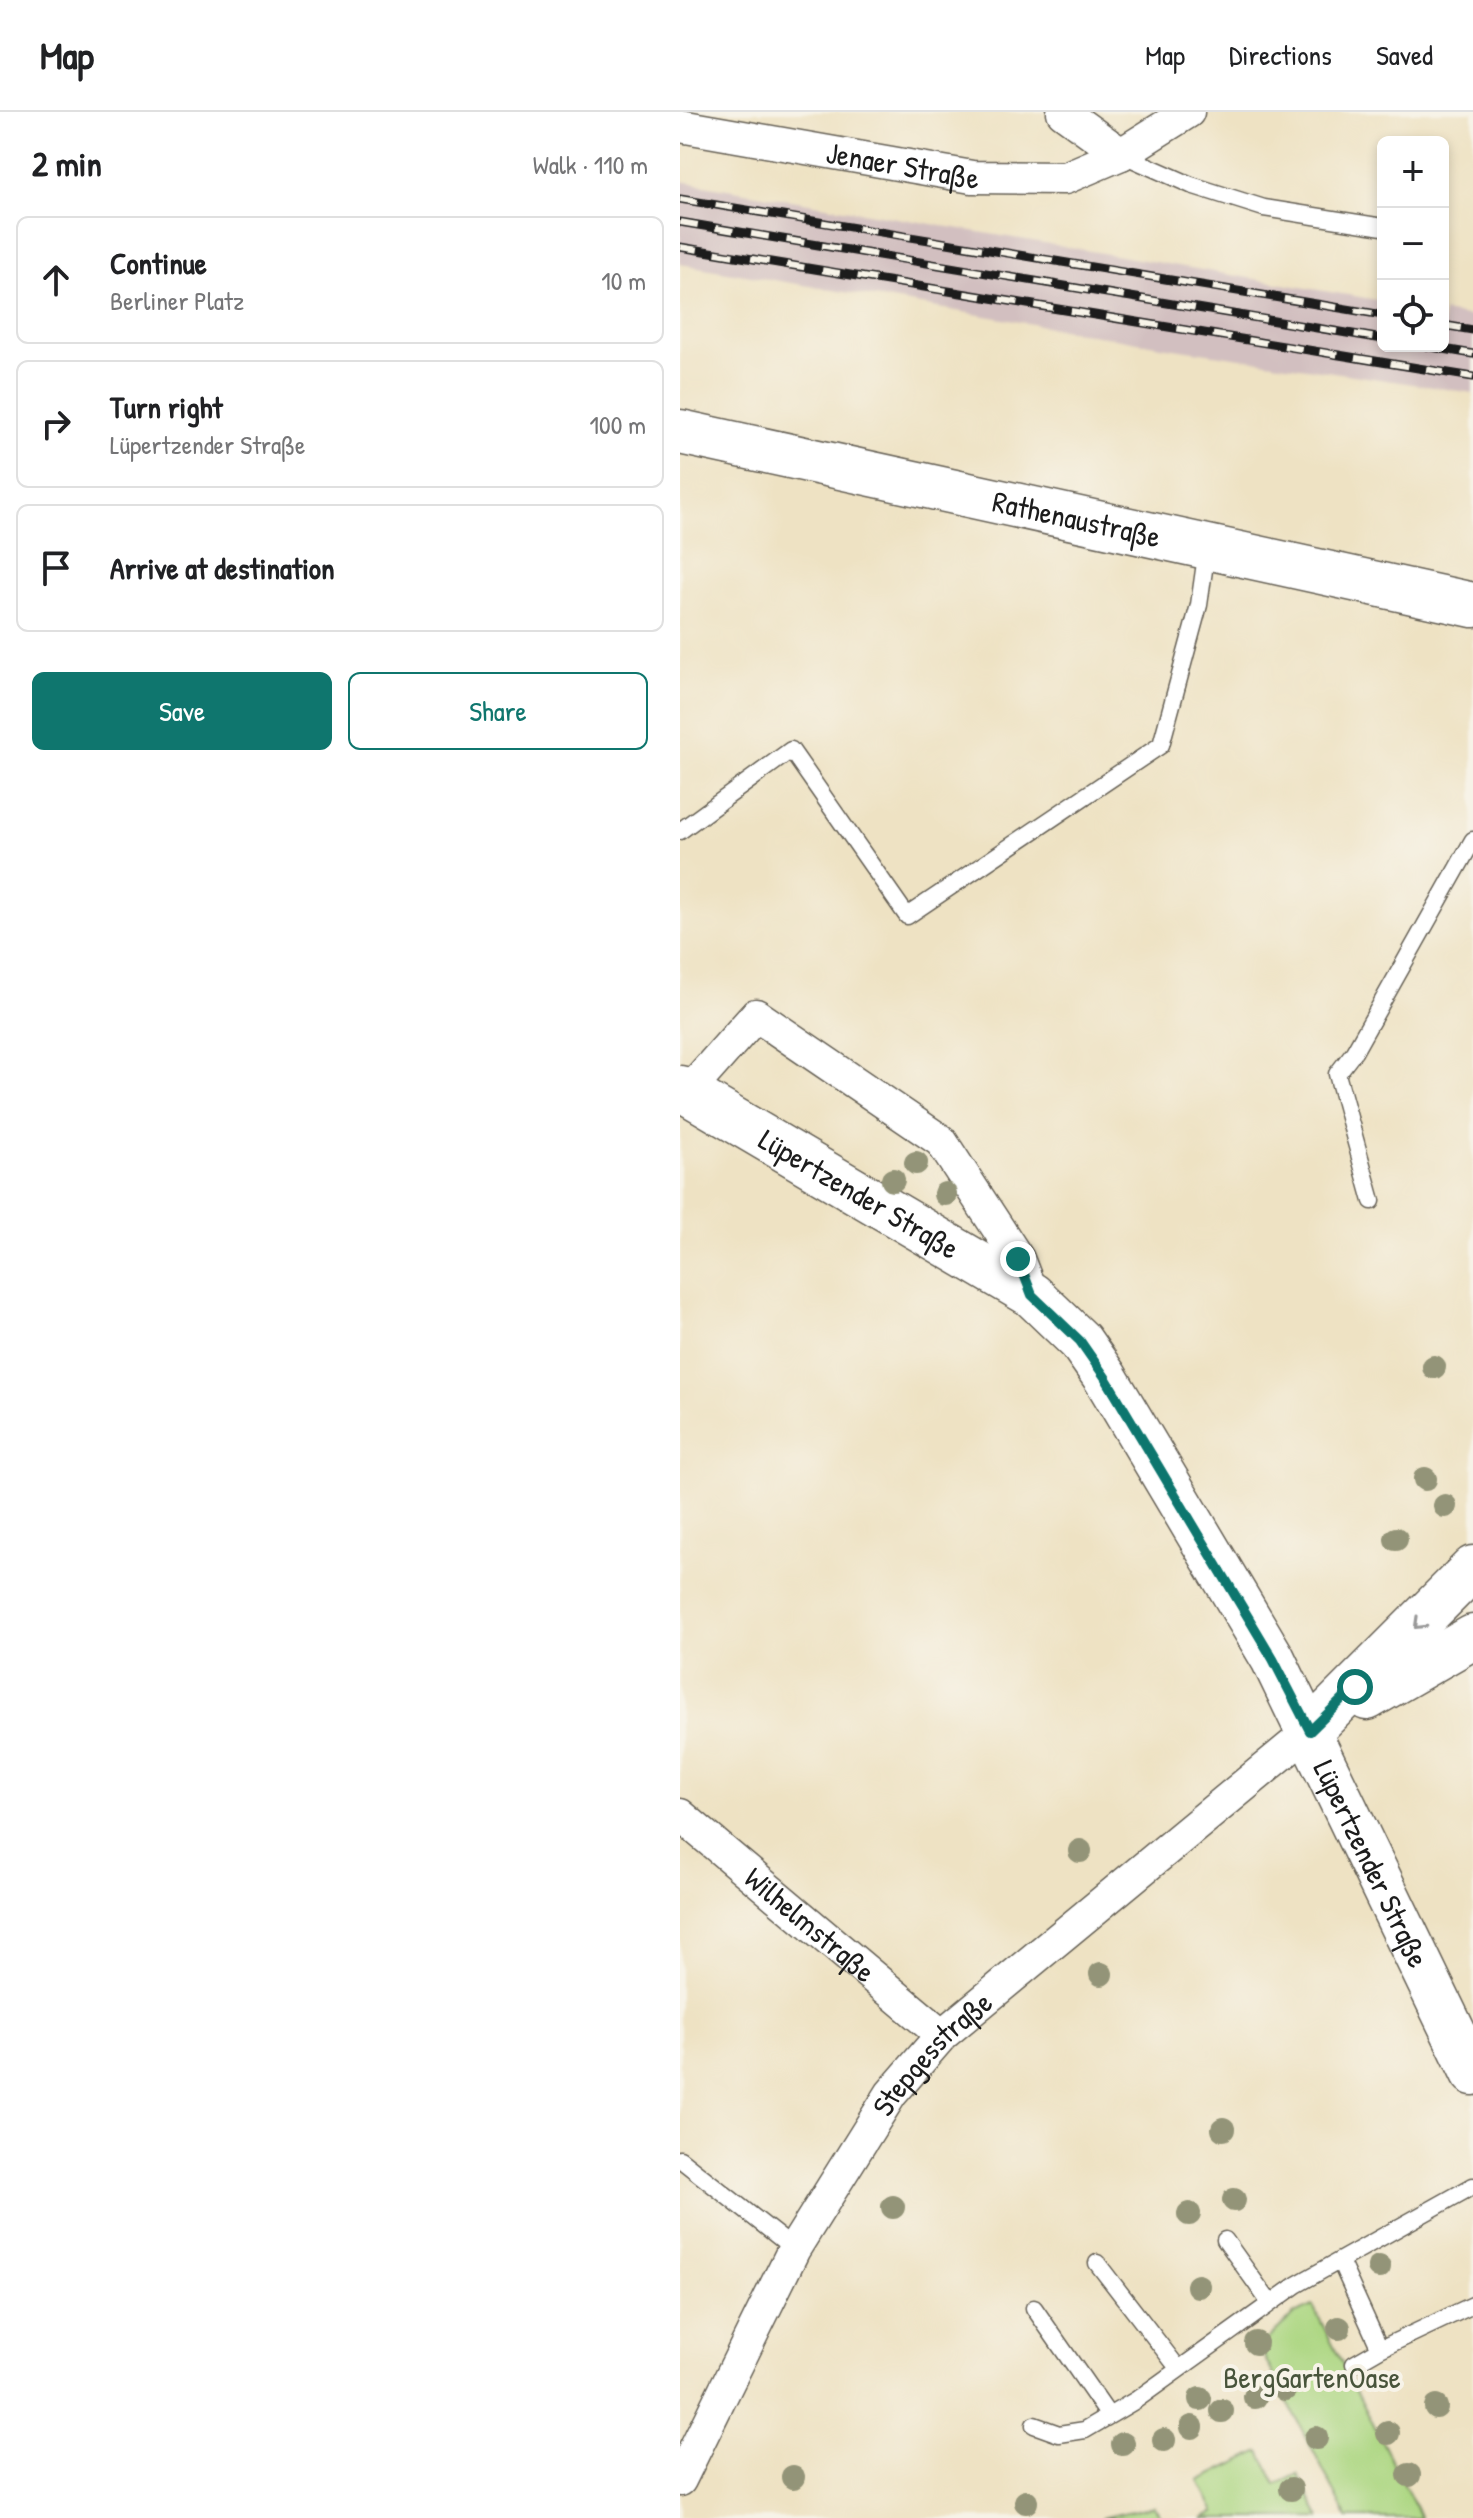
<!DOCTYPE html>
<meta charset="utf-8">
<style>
:root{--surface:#fff;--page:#f2f2f2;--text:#202124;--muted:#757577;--line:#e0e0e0;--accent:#0f766e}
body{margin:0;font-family:"Patrick Hand",sans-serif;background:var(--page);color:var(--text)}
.controls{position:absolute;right:24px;top:24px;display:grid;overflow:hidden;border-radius:12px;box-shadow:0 4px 12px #0003}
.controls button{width:72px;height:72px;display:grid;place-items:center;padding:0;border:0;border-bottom:2px solid var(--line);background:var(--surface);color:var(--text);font:40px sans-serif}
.stop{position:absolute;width:24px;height:24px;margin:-18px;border:6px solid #0f766e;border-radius:50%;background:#fff}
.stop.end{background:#0f766e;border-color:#fff;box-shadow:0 2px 8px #0008}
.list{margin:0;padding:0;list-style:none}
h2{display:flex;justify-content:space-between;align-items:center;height:104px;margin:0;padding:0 32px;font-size:34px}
h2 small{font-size:26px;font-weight:400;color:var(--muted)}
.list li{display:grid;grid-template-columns:52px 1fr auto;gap:24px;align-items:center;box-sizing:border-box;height:128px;margin:0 16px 16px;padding:0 16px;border:2px solid var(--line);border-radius:12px}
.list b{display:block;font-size:30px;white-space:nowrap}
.list p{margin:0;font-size:26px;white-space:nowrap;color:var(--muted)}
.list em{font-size:26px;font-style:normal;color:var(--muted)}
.actions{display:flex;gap:16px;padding:24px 32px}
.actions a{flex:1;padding:18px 0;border:2px solid var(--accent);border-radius:12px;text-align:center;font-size:28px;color:var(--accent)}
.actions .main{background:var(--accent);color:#fff}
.icon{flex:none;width:44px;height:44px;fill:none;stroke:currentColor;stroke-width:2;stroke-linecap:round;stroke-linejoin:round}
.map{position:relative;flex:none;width:793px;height:2406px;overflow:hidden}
header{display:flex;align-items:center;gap:48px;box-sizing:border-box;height:112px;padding:0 40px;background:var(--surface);border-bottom:2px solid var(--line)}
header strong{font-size:38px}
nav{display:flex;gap:44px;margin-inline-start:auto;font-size:28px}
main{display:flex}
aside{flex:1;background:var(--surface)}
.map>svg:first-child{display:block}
.industrial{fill:#d2bfc0}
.green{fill:#add783;stroke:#647a50;stroke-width:2}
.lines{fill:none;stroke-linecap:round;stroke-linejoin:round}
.lane-casing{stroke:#666156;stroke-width:19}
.street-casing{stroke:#666156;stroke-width:35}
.secondary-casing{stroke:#666156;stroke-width:47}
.primary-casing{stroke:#666156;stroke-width:47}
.lane{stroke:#fff;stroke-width:16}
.street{stroke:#fff;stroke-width:32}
.secondary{stroke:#fff;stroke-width:44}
.primary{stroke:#fff;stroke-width:44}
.rail-casing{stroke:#1c1c1c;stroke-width:9}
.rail{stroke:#f7f3e8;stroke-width:6;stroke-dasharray:18;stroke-linecap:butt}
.tree{fill:#939478}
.oneway{stroke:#999}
.route{stroke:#0f766e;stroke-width:10}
.labels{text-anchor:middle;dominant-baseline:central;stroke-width:8;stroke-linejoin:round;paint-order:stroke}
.street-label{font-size:30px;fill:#1c1c1c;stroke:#f7f3e8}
.park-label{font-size:30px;fill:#48543b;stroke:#f7f3e8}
</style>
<header>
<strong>Map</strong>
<nav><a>Map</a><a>Directions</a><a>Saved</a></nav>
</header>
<main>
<aside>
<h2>2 min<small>Walk · 110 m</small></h2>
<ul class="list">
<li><svg class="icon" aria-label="ahead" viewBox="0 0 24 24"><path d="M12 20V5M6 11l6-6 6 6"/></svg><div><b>Continue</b><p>Berliner Platz</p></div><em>10 m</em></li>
<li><svg class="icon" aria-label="right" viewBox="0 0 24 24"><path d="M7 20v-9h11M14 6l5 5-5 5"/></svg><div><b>Turn right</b><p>Lüpertzender Straße</p></div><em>100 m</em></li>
<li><svg class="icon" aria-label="arrive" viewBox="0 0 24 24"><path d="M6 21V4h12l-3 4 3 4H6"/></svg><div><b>Arrive at destination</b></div></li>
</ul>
<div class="actions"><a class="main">Save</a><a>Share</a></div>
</aside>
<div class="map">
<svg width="793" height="2406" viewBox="0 0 793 2406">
<rect width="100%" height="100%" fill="#f7f3e8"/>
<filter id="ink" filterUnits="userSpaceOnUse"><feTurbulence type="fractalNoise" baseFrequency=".0125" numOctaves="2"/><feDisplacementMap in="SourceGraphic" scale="16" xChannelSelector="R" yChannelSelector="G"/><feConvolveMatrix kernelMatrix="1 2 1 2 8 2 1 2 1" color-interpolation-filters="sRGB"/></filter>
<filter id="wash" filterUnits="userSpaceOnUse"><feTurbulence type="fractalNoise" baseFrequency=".006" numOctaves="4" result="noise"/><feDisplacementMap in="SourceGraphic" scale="32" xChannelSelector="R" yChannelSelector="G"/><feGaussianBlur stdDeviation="1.8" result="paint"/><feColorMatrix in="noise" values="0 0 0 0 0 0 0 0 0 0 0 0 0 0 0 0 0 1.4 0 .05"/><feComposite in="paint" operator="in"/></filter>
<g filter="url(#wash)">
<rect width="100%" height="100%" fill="#eee2c3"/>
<!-- industrial -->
<path class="industrial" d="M0 69 703 189V234H763V200L793 205V281L487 235 0 152Z"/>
<!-- green -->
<path class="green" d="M633 2194 741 2406H668L579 2235 614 2202Z
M580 2339 596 2373 618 2362 641 2406H523L535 2400 519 2369Z
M473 2394 483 2406H421Z"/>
</g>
<g filter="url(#ink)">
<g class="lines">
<defs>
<path id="lane" d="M441 42 511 73 584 96 703 115
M0 719 111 638 227 804 481 633 519 493 527 437
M692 1089 657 962 674 940 793 728
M0 2047 114 2137
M545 2128 590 2191
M660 2149 700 2237 793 2193
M417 2151 498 2256
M354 2196 429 2304
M674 2252 700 2237
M354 2313 379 2322 405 2318 456 2288 616 2173 793 2074"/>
<g id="street">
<path d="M383 0 441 42"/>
<path id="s1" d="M0 14 292 65 385 66 441 42 508 0"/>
<path d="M7 981 76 903 261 1029 338 1147 352 1183"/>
<path id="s2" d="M0 1703 262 1923"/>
<path id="s3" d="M0 2368 114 2137 211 1982 262 1923 630 1619"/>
</g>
<g id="secondary">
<path id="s4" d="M0 976 352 1183 400 1229 425 1265 593 1547 793 1961"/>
<path d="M687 1586 793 1525"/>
<path d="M630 1619 793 1456"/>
</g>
<g id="primary">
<path id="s5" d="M0 320 793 493"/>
</g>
</defs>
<!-- lane casing -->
<use href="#lane" class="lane-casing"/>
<!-- street casing -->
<use href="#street" class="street-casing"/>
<!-- secondary casing -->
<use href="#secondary" class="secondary-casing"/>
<!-- primary casing -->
<use href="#primary" class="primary-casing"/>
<!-- lane -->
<use href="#lane" class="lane"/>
<!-- street -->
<use href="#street" class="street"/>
<!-- secondary -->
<use href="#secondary" class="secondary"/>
<!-- primary -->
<use href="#primary" class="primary"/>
<defs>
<path id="rail" d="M0 87 703 203
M0 110 703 227
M0 135 793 265
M763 213 793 218
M746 234 793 242"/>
</defs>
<!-- rail casing -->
<use href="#rail" class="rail-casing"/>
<!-- rail -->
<use href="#rail" class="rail"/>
</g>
<!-- trees -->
<g class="tree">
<circle cx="236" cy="1051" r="12"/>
<circle cx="213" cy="1068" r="12"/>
<circle cx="265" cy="1082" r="12"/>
<circle cx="754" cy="1255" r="12"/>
<circle cx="745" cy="1367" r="12"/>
<circle cx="765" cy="1394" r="12"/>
<circle cx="716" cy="1427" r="12"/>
<circle cx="400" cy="1739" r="12"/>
<circle cx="421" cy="1862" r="12"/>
<circle cx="543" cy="2017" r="12"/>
<circle cx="554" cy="2088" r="12"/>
<circle cx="213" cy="2095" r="12"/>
<circle cx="509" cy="2102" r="12"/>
<circle cx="699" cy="2155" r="12"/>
<circle cx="518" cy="2174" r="12"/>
<circle cx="659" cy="2216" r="12"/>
<circle cx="576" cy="2231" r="12"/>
<circle cx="605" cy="2277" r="12"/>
<circle cx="575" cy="2285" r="12"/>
<circle cx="520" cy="2287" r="12"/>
<circle cx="756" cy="2295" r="12"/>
<circle cx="542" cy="2299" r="12"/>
<circle cx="512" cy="2315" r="12"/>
<circle cx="708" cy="2321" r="12"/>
<circle cx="636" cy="2326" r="12"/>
<circle cx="484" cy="2328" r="12"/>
<circle cx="443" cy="2332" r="12"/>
<circle cx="729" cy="2363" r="12"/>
<circle cx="113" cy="2365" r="12"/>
<circle cx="611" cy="2377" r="12"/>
<circle cx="346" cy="2390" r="12"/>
</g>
<!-- one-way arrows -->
<defs><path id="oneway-chevron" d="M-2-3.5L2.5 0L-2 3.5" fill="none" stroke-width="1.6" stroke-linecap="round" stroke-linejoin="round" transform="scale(2)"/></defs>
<use class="oneway" href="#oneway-chevron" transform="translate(739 1512) rotate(136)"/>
</g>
<g class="lines" filter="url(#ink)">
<!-- route -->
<path class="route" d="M338 1147 352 1183 400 1229 425 1265 593 1547 630 1619 675 1575"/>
</g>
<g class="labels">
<!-- street labels -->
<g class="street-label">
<text stroke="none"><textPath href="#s1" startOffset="226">Jenaer Straße</textPath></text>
<text stroke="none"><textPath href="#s5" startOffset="406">Rathenaustraße</textPath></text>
<text stroke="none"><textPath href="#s4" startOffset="208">Lüpertzender Straße</textPath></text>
<text stroke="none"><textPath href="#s4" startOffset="1074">Lüpertzender Straße</textPath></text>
<text stroke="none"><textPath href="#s2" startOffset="170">Wilhelmstraße</textPath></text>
<text stroke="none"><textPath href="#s3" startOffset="498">Stepgesstraße</textPath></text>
</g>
<!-- park labels -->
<g class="park-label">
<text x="632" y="2265">BergGartenOase</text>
</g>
</g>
</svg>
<div class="controls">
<button>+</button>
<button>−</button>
<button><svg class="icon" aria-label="locate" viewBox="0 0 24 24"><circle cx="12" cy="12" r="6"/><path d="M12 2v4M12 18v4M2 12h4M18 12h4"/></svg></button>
</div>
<div class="stop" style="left:675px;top:1575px"></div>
<div class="stop end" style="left:338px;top:1147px"></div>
</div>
</main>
